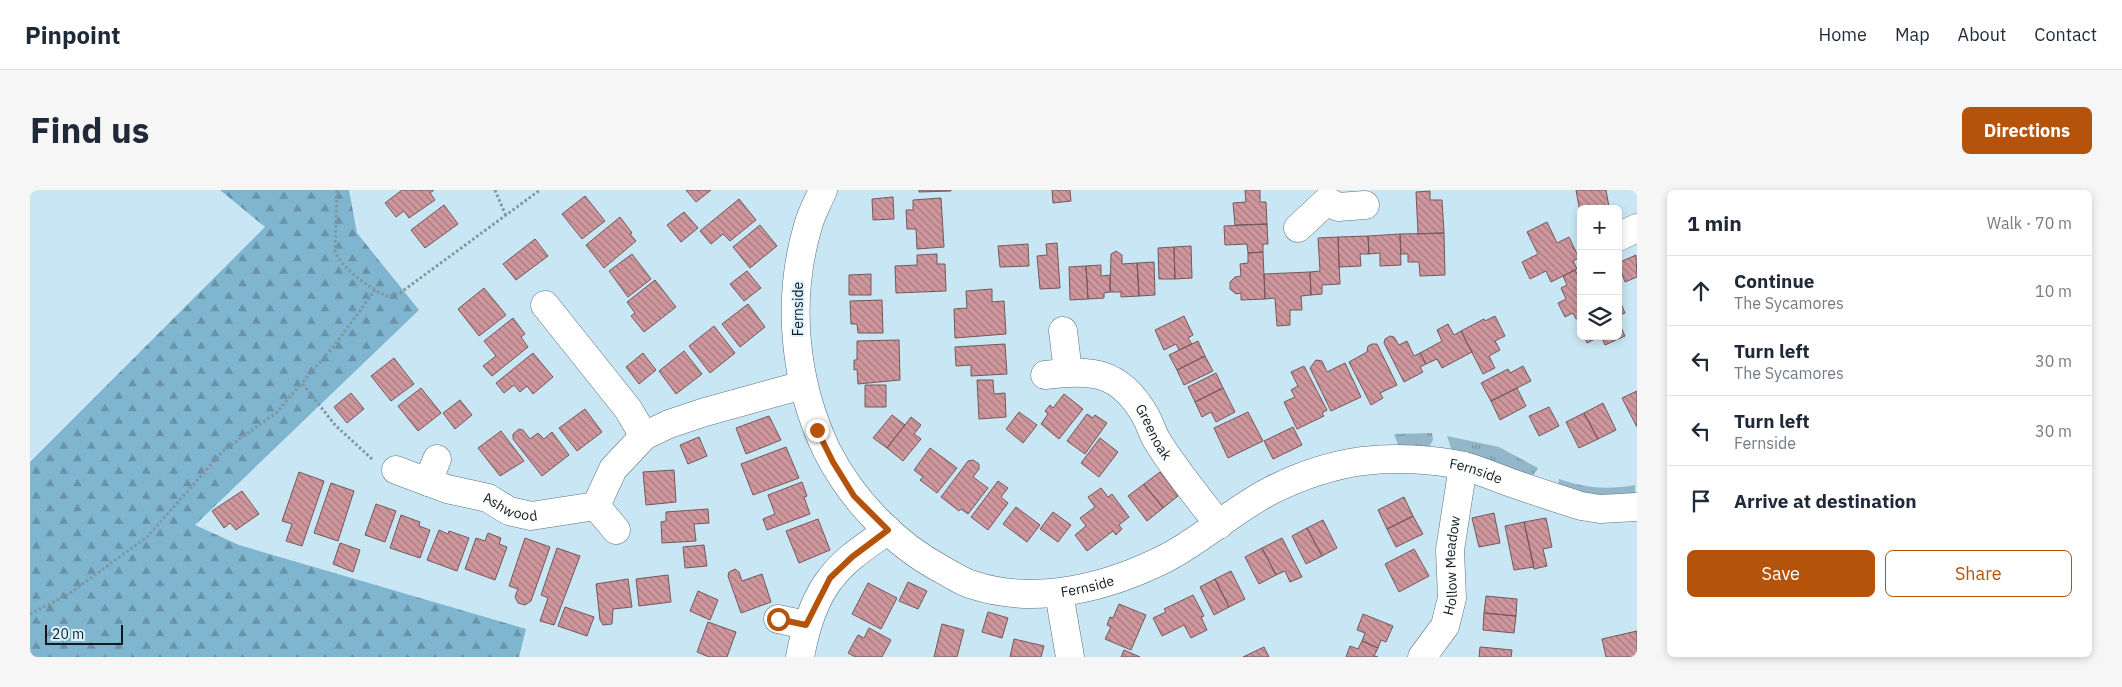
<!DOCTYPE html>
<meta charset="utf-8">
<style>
:root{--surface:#fff;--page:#f6f6f7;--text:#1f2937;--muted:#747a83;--line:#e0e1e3;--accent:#b45309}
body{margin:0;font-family:"IBM Plex Sans",sans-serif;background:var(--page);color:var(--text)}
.controls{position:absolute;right:15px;top:15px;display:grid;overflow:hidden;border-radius:8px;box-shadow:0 2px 8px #0003}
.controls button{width:45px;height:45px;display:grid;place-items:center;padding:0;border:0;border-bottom:1px solid var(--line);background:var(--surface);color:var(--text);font:25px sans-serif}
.scale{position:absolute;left:15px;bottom:12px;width:78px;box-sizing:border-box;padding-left:5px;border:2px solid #101b20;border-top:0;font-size:14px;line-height:18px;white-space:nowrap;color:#101b20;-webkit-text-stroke:4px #dbf2fe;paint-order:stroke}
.stop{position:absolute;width:15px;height:15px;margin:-11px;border:4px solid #b45309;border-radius:50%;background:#fff}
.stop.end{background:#b45309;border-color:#fff;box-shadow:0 1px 5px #0008}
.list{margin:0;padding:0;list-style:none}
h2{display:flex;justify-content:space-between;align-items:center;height:65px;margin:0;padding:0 20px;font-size:21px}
h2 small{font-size:16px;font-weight:400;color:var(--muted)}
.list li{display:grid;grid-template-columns:32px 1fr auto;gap:15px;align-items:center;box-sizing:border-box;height:70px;padding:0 20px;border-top:1px solid var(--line)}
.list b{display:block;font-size:19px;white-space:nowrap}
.list p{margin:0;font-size:16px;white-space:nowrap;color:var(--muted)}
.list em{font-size:16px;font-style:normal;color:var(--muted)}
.actions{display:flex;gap:10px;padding:15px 20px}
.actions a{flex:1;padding:11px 0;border:1px solid var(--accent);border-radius:8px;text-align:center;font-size:18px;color:var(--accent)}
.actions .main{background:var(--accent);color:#fff}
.icon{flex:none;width:28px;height:28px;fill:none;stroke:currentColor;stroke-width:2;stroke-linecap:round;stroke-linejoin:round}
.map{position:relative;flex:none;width:1607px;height:467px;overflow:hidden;border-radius:8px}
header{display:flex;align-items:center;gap:30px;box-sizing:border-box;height:70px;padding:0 25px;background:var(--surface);border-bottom:1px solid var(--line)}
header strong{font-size:24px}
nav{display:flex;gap:28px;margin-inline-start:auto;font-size:18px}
.intro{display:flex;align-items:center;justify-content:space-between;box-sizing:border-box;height:120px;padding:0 30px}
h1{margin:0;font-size:35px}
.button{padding:12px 22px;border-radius:8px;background:var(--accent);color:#fff;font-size:18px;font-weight:700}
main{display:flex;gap:30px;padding:0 30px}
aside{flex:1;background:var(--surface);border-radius:8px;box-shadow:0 2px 8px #0003}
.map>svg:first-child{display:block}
.grass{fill:url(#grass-tufts)}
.forest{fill:url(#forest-firs)}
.building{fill:url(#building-back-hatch);stroke:#73585a}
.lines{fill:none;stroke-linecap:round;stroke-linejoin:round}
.minor-casing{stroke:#59727f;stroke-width:29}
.path{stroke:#8096a0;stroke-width:3;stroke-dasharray:2.5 2.5;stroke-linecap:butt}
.minor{stroke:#fff;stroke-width:28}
.route{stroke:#b45309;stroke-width:6}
.labels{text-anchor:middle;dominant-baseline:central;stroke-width:4;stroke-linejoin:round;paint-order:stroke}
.street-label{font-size:14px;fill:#101b20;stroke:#dbf2fe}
</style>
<header>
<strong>Pinpoint</strong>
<nav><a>Home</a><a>Map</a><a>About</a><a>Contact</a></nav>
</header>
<div class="intro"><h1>Find us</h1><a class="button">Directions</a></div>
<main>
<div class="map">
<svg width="1607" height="467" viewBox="0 0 1607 467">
<defs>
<pattern id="grass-tufts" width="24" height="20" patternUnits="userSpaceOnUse" patternTransform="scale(1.25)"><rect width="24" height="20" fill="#93b6c8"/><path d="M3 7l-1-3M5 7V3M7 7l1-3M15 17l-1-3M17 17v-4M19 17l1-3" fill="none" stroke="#7793a2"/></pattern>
<pattern id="forest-firs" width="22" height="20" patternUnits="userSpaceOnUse" patternTransform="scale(1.25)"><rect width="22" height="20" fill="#80b5cf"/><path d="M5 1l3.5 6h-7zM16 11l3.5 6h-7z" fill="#6792a8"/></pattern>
<pattern id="building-back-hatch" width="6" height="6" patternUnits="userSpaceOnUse" patternTransform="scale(1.25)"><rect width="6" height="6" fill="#cf979d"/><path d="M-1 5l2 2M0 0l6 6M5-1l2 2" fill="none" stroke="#a77a80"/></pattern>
</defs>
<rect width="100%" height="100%" fill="#c9e6f4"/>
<!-- grass -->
<path class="grass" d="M1402 243 1403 250 1398 259 1370 260 1364 244Z
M1417 246 1469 257 1508 278 1502 287 1422 261Z
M1529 289C1555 298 1577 300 1605 295V305L1566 307 1528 298Z"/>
<!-- forest -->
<path class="forest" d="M190 0H319L327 43 389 120 165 335 209 355 496 439 489 467H0V272L235 37Z"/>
<!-- building -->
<path class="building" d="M372 0H404L400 3 405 10 379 28 374 21 366 27 355 13Z
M656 0H681L666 12Z
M889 0H921V1L889 2Z
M1022 0H1040L1041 11 1023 13Z
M1215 0H1230V12H1236L1237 34 1205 35 1203 13 1216 12Z
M1546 0H1576L1579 17 1551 19 1550 22Z
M1400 1V10H1412L1414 43 1388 44 1386 2Z
M555 6 575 31 552 49 532 24Z
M863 7 864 29 843 30 842 9Z
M911 8 914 57 887 59 886 39H877L876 20H883V10Z
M709 9 726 30 700 51 693 44 681 54 670 41Z
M414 15 428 34 395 58 381 40Z
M654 22 668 38 651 52 637 35Z
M590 27 602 43 600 44 606 51 574 78 556 55Z
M1517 32 1527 53 1539 47 1549 68 1543 71 1547 79 1521 92 1516 81 1500 89 1492 72 1508 64 1497 42Z
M1237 34 1238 54H1233V62L1218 63 1217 54 1195 55 1194 36Z
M730 35 747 56 720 78 703 57Z
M1414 43 1415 85 1390 86 1389 72H1378V64H1371L1370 44Z
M1370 44 1371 75 1350 76V63L1339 64 1338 46Z
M1338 46 1339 64H1330L1331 76 1309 77 1308 47Z
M1308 47 1310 94 1292 95V104L1281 105 1280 82 1290 81 1288 48Z
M505 49 518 66 486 90 473 74Z
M1027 53 1030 98 1010 99 1007 66 1017 65 1016 54Z
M998 54 999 76 970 77 968 56Z
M1161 56 1162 88 1145 89 1144 57Z
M1144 57 1145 89H1129L1128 58Z
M1086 61 1092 65V74L1107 73 1109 106 1091 107V102H1080L1081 64Z
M1233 62 1235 109 1211 110V103L1206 104 1200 99V92L1205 87 1211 86 1210 74 1218 73V63Z
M602 64 621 89 598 107 579 81Z
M907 64V74H915L916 101 866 103 865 76 887 75V65Z
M1606 65 1607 87 1595 92 1588 73Z
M1124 72 1125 105 1109 106 1107 73Z
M1071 75V86L1080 85V102L1074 103V108L1058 109 1056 76Z
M1056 76 1058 109 1040 110 1039 77Z
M1545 80 1551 90V127L1546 129 1543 123 1535 127 1528 113 1536 109 1531 98 1537 95 1533 86Z
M717 81 731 98 714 111 700 94Z
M1280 82 1281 105 1271 106 1272 120H1260V135L1247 136 1245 108 1235 109 1234 84Z
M841 84V105H819V85Z
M625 90 646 117 614 142 601 126 605 123 597 112Z
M454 98 476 125 449 146 428 119Z
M962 99V112L974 111 976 144 925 148 924 119 937 118 936 101Z
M1589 109 1595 123 1588 126V110Z
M852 110 853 143H828L827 134H821L820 111Z
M718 114 735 137 710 157 692 134Z
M1154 126 1163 145 1158 148 1162 154 1149 160 1146 154 1134 160 1125 140Z
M1465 126 1475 146 1465 151 1470 160 1459 166 1465 178 1453 184 1431 141 1454 129 1455 131Z
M483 128 495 144 491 147 498 157 462 186 453 176 466 166 454 151Z
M1588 131 1595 146 1575 155 1571 146 1557 153 1554 146H1588Z
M1418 134 1424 145 1431 141 1442 162 1412 178 1407 169 1396 174 1390 163 1412 151 1407 140Z
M684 136 705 163 680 183 659 156Z
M1360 146 1364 147 1369 155 1377 151 1384 166 1390 163 1396 174 1390 177 1393 182 1374 192 1354 153 1355 149Z
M869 150 870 190 828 194 827 179 824 180V170H827V151Z
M1168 151 1175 166 1147 180 1139 165Z
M975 154 977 184 941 186V175L926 176 925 157Z
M1342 154H1347L1367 195 1350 203 1353 208 1341 215 1319 172 1337 162 1338 156Z
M654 161 672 184 646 204 629 181Z
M503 163 523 187 503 204 497 196 490 202 484 195 474 203 466 193Z
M613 163 626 180 609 194 596 177Z
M1175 166 1183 181 1154 195 1147 180Z
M364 168 384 194 361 211 341 186Z
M1286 170 1292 171 1297 182 1315 173 1331 207 1301 221 1280 178Z
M1274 176 1297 220 1292 223 1294 226 1267 239 1254 212 1265 207 1261 200 1268 196 1261 182Z
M1493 176 1501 191 1461 211 1451 193 1478 179 1480 183Z
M1186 183 1193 198 1165 212 1158 197Z
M947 190H963L964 204 975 203 976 227 949 229Z
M835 195H856V217H835Z
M391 198 411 223 388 241 368 216Z
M1193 198 1205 222 1186 232 1181 222 1172 227 1165 212Z
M1487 198 1496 216 1470 230 1461 211Z
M1607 201V237L1592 208Z
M321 203 334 219 317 233 304 217Z
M1034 204 1053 219 1029 249 1011 234 1018 224 1015 221 1020 215 1023 218Z
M430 210 442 225 425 239 413 223Z
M1573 213 1586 240 1568 249 1554 223Z
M1519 217 1529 236 1509 246 1499 226Z
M555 219 572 242 547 261 529 238Z
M989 222 1007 235 993 253 976 239Z
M1218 222 1233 251 1198 268 1184 238Z
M1554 223 1568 249 1549 258 1536 232Z
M1057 224 1063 228 1065 225 1077 233 1055 264 1037 251Z
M862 225 875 235 857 258 843 248Z
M739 226 751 250 716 264 706 238Z
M881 227 891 235 884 244 891 249 873 271 857 258Z
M1263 237 1272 255 1243 269 1234 251Z
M489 239 493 240 500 249 508 243 514 249 522 242 539 265 512 286 483 249V244Z
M471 241 494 271 470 286 448 258Z
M669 247 677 266 658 274 650 255Z
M1070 248 1088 262 1069 287 1051 273Z
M756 257 769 288 723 305 711 274Z
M900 258 927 278 907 303 890 290 893 287 884 280Z
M943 270 949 274V279L943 287 958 298 938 324 931 319 929 321 911 307 938 271Z
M644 280 646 312 616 315 613 282Z
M269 282 294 291 272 356 256 351 262 334 252 331Z
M1130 282 1148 306 1133 318 1114 294Z
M968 291 978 298 971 307 978 313 958 340 941 327Z
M772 292 777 306 774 307 780 324 737 340 733 329 745 324 738 305Z
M301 293 324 301 308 351 284 343Z
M1114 294 1133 318 1117 331 1098 306Z
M1071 298 1078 307 1082 304 1099 327 1089 335 1092 339 1086 345 1083 341 1057 361 1045 345 1056 336 1050 328 1065 317 1058 307Z
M212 301 229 324 206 340 200 333 194 338 182 321Z
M1374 307 1383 326 1357 339 1348 320Z
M346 314 366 321 355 352 335 345Z
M986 317 1010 335 997 352 973 334Z
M678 319 679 333 664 334 666 351 632 353 631 332 636 331V322Z
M1023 322 1041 335 1028 352 1010 339Z
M1464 323 1470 353 1449 357 1442 328Z
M371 325 390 332 389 336 400 340 390 368 360 358Z
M1383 326 1393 344 1366 357 1357 339Z
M1516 328 1522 357 1513 359 1517 376 1504 379 1494 332Z
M788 329 800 360 769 373 756 341Z
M1293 330 1307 358 1292 366 1277 338Z
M1494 332 1504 377 1484 380 1475 336Z
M1277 338 1292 366 1276 374 1262 346Z
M409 340 418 344 419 341 439 348 427 381 397 370Z
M458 343 471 348 469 354 477 357 465 390 435 379 446 348 455 351Z
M495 348 520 357 501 411 495 415 488 413 485 407 488 399 479 396Z
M1252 348 1272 387 1260 392 1255 381 1246 385 1232 358Z
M310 353 330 360 323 382 303 374Z
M674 355 677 376 655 378 653 357Z
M527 358 550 366 524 435 510 431 518 408 511 405Z
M1232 358 1246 385 1229 394 1215 367Z
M1384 359 1399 386 1369 402 1355 374Z
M705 379 709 382 712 391 732 384 741 412 711 423 698 386 699 382Z
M1201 381 1215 409 1199 417 1185 389Z
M638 385 641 412 609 416 606 389Z
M598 389 602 417 583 419 582 434 573 435 570 430 566 394Z
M1185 389 1199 417 1184 425 1170 397Z
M878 392 897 401 888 419 869 411Z
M838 393 867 408 851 439 822 424Z
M668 401 688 410 680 430 660 421Z
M1163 405 1174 426 1171 427 1177 440 1161 448 1154 435 1132 446 1123 428 1136 422 1134 419Z
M1456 406 1487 409 1486 426 1454 423Z
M1089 414 1116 425 1101 460 1075 449 1081 437 1077 435 1080 427 1083 428Z
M535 417 564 427 557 446 528 436Z
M958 422 978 428 972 448 952 442Z
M1454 423 1486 426 1484 443 1453 440Z
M1333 424 1363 436 1356 452 1351 450 1348 458 1332 451 1335 443 1327 440Z
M678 432 706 442 697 467H679L667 462Z
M912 434 934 440 927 467H904Z
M839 438 861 450 852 467H825L818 463 828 445 834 448Z
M1607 441V467H1576L1572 449Z
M984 449 1014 456 1011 467H980Z
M1332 451 1348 458 1344 466 1348 467H1316L1320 456 1328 459Z
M1234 457 1239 467H1213Z
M1450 457 1482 460 1481 467H1449Z
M1094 460 1110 467H1091Z"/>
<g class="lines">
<defs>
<g id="minor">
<path id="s1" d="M793 0C788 12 781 24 778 36 756 110 764 192 797 261 822 310 864 354 913 380 922 385 932 392 943 395 1007 416 1080 397 1138 367 1174 348 1206 318 1242 300 1270 286 1302 275 1333 271 1364 267 1404 269 1434 276 1448 280 1463 286 1476 291 1501 300 1526 308 1551 316L1570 319 1607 317"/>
<path d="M1268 38 1297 11 1308 17 1335 15"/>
<path d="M1588 47 1607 38"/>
<path d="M515 115 598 219 614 246"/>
<path d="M1033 141 1038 182"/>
<path id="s2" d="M1015 185C1062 180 1089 180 1115 225 1119 232 1122 241 1126 249 1144 279 1168 307 1189 335"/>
<path id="s3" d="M366 280 417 299 458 308 479 321 501 326 566 316 583 279 614 246 639 234 675 222 773 195"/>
<path d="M398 292 407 269"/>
<path d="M566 316 586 340"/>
<path d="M1029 403 1040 467"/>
<path d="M748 429 776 435"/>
<path d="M770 467C775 440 783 410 801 388 816 368 838 355 858 340"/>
<path id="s4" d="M1392 467 1415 436 1422 408 1420 360 1433 276"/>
</g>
</defs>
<!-- minor casing -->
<use href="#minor" class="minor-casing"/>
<!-- path -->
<path class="path" d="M307 0 305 62C314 81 340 98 358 107L370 103 510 0
M465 0 476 26
M342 269 305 235 272 193 304 156 345 100
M0 424 39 404 118 346 193 261 246 223 272 193"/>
<!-- minor -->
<use href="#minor" class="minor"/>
</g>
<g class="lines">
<!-- route -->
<path class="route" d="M748 429 776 435 800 388 822 367 858 340 824 306 803 272 787 240"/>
</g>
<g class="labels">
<!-- street labels -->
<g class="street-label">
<text transform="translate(768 119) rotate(-90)">Fernside</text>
<text stroke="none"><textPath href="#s2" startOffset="136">Greenoak</textPath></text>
<text stroke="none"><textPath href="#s1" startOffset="1008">Fernside</textPath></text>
<text stroke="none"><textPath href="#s3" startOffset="121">Ashwood</textPath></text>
<text stroke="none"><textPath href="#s4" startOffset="100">Hollow Meadow</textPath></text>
<text stroke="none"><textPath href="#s1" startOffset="588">Fernside</textPath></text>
</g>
</g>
</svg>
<div class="controls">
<button>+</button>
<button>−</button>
<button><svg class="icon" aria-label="layers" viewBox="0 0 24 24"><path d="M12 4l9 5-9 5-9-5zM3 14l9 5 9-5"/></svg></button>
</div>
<div class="scale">20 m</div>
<div class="stop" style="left:748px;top:429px"></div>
<div class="stop end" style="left:787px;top:240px"></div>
</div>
<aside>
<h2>1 min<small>Walk · 70 m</small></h2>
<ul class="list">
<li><svg class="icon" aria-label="ahead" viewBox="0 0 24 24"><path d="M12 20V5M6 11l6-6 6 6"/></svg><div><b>Continue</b><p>The Sycamores</p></div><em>10 m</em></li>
<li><svg class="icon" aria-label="left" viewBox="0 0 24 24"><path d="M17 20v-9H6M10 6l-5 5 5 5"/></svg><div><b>Turn left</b><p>The Sycamores</p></div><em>30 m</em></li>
<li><svg class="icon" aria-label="left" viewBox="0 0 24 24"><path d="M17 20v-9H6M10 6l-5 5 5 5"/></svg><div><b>Turn left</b><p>Fernside</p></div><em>30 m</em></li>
<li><svg class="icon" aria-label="arrive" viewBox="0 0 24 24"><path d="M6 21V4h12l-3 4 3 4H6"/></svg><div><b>Arrive at destination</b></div></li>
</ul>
<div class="actions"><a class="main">Save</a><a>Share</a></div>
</aside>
</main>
